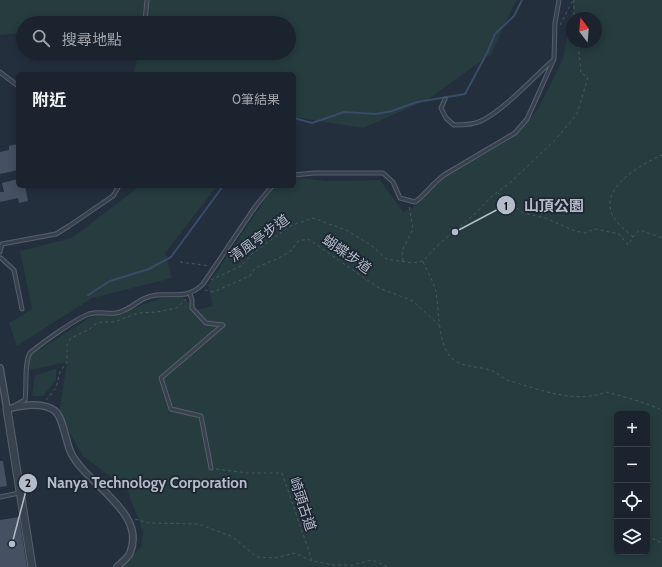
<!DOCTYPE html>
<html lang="zh-TW">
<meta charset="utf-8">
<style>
:root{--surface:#1b232e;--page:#282f3a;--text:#f1f3f6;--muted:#a0a4aa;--line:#39404a}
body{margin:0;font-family:Cabin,"Noto Sans TC",sans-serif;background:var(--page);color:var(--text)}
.controls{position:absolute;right:12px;bottom:12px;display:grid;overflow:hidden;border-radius:6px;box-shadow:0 2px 10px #0003}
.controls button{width:36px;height:36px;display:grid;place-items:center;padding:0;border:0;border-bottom:1px solid var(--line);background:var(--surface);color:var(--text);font:20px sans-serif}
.compass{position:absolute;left:566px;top:12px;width:36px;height:36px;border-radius:50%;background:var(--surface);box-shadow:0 2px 10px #0003;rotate:344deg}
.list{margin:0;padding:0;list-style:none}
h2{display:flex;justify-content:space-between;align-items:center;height:52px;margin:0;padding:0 16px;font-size:17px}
h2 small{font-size:13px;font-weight:400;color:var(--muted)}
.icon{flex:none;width:22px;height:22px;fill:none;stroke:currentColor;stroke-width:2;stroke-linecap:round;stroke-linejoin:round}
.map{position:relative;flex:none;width:662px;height:567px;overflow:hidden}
.search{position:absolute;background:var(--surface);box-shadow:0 2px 10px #0003;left:16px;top:16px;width:280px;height:44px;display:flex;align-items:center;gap:10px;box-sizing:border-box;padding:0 14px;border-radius:22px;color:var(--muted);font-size:15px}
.panel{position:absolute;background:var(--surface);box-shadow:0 2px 10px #0003;left:16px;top:72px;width:280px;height:116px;border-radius:6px}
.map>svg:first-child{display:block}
.green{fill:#263c3f;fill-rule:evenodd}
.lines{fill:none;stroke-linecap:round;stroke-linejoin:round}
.stream{stroke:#394c67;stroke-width:2}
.building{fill:#455162}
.service-casing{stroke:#565f6c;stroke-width:5}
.minor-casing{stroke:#565f6c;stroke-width:8}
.tertiary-casing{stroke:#565f6c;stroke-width:9}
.path{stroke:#44595c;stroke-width:1;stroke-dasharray:3 3;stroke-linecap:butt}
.service{stroke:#38414e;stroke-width:3}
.minor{stroke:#38414e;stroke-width:5.5}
.tertiary{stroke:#38414e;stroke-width:7}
.labels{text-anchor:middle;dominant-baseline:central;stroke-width:3.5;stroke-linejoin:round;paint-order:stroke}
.street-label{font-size:14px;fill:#b4bcc9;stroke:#1d2633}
.leader{fill:none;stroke:#b4bcc9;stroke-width:1.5}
.callout-dot{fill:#b4bcc9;stroke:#1d2633;stroke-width:1.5}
.mark-label{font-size:12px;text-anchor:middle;font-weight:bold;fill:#111}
.callout-label{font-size:15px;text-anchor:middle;font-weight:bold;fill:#b4bcc9;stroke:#1d2633;stroke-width:3.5;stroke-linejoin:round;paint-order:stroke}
</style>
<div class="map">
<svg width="662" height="567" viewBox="0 0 662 567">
<rect width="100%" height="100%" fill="#242f3e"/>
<!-- green -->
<path class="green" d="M0 0H516L491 54 427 100 363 128 294 117V74H133L139 53H289V23H23V33L0 35Z
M573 0H662V567H120L142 546 143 532 127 489 83 456 59 414 67 362 31 370 25 359 97 313 122 312 162 298H184L196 310 213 306 208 285 274 186H294V178H296L327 181 380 180 403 212 414 207 430 186 515 136 538 109 563 59 573 8ZM572 18H596V42H572ZM617 414H647V552H617Z
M140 186H217L165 253 172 278 92 298 17 346 9 323 32 309 20 251 72 238Z
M56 369V380L43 396H32L35 375Z"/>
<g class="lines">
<!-- stream -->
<path class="stream" d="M294 118 312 123 344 112 376 114 392 111 417 102 465 94 487 53 495 34 514 16 522 0
M88 295 110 281 149 269 171 257 223 186"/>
</g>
<!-- building -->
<path class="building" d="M18 144V170L0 174V152L9 150V146Z
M18 179V186H25L28 201 19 203 18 198 0 202V192H4L2 183Z
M0 461H3L7 486 0 487Z
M19 517 27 567H0V520Z"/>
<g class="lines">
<defs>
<path id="service" d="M145 21 147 0
M0 72 18 86
M445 99 441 108 446 118 454 125C463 125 473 125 481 121 503 111 534 77 553 60
M294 175 314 173H383L393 182 400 198 415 202C426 194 433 183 444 175L515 133 527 119 554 59 555 23 559 0
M0 252 2 244 56 234 69 226 113 196 119 186
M1 258 14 270 22 309
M190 294 192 300V308L206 323 223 325 161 378 171 409 201 416 211 468
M14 406 25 400C27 386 24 363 30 353 42 343 75 319 89 314 99 311 106 314 116 313 127 311 134 304 143 299 165 288 183 304 203 284L255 207 272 186
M0 497 19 493"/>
<path id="minor" d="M0 368 7 409C21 406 42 401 55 411 63 417 66 443 71 453 87 485 147 512 130 553 128 558 121 563 117 567"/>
<path id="tertiary" d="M7 409 32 567"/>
</defs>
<!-- service casing -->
<use href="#service" class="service-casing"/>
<!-- minor casing -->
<use href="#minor" class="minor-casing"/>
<!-- tertiary casing -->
<use href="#tertiary" class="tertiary-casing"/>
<!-- path -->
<path class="path" d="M574 0V18
M560 25 573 0
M498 193 523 213 545 218 575 231 585 233 595 229 619 234 628 245 635 234 640 230 662 238
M633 237C626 231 615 222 612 214 600 187 642 164 662 155
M403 261 402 251 413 229 409 205
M180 262 210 266
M423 262C428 272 433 281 436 292 439 311 438 335 447 352 457 369 475 365 490 370 497 372 502 378 509 381 512 382 517 382 520 384 546 392 579 403 606 392 615 394 658 406 662 411
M211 280 241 266 253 253 290 226 313 218 348 231 372 246 386 259 413 263 423 261 438 245 476 213 492 196 511 182 556 139 577 114 588 77 581 73 578 42
M205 290 213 292 250 276 255 268 279 258 292 250 298 241 308 239 379 288 413 301 441 327
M46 400 56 388 60 372 67 362V345L71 338 90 329 95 324 102 322H114L138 313 157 312 177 308 186 299
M216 469 248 473H282L312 560
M135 519 149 523 198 524 231 536 257 557 275 558 295 553 312 561 333 565H352L372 560 389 567
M647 536 662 543"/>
<!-- service -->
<use href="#service" class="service"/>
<!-- minor -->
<use href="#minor" class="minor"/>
<!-- tertiary -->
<use href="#tertiary" class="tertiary"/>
</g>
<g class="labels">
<!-- street labels -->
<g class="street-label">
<text transform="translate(259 238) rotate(-36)">清風亭步道</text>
<text transform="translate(347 254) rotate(35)">蝴蝶步道</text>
<text transform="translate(303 504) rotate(72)">崎頭古道</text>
</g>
</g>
<!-- callouts -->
<path class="leader" d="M455 232L506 205M12 544L28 483"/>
<g class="callout-dot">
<circle cx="455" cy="232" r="4"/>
<circle cx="12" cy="544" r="4"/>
<circle cx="506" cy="205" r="10"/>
<circle cx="28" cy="483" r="10"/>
</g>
<g class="mark-label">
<text x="506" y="210">1</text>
<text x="28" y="487">2</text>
</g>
<g class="callout-label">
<text x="554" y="211">山頂公園</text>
<text x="147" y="488">Nanya Technology Corporation</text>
</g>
</svg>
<div class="controls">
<button>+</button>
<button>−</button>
<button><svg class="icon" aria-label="locate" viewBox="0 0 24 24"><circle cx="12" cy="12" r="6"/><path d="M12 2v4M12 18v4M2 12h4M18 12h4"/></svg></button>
<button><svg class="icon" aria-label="layers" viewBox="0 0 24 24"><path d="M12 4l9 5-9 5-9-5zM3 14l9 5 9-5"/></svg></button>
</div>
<svg class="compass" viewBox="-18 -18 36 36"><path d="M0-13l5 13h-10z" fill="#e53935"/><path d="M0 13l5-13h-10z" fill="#a0a4aa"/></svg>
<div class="search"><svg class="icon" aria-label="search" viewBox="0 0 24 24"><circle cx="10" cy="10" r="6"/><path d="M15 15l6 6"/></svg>搜尋地點</div>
<section class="panel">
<h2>附近<small>0筆結果</small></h2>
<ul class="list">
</ul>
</section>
</div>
